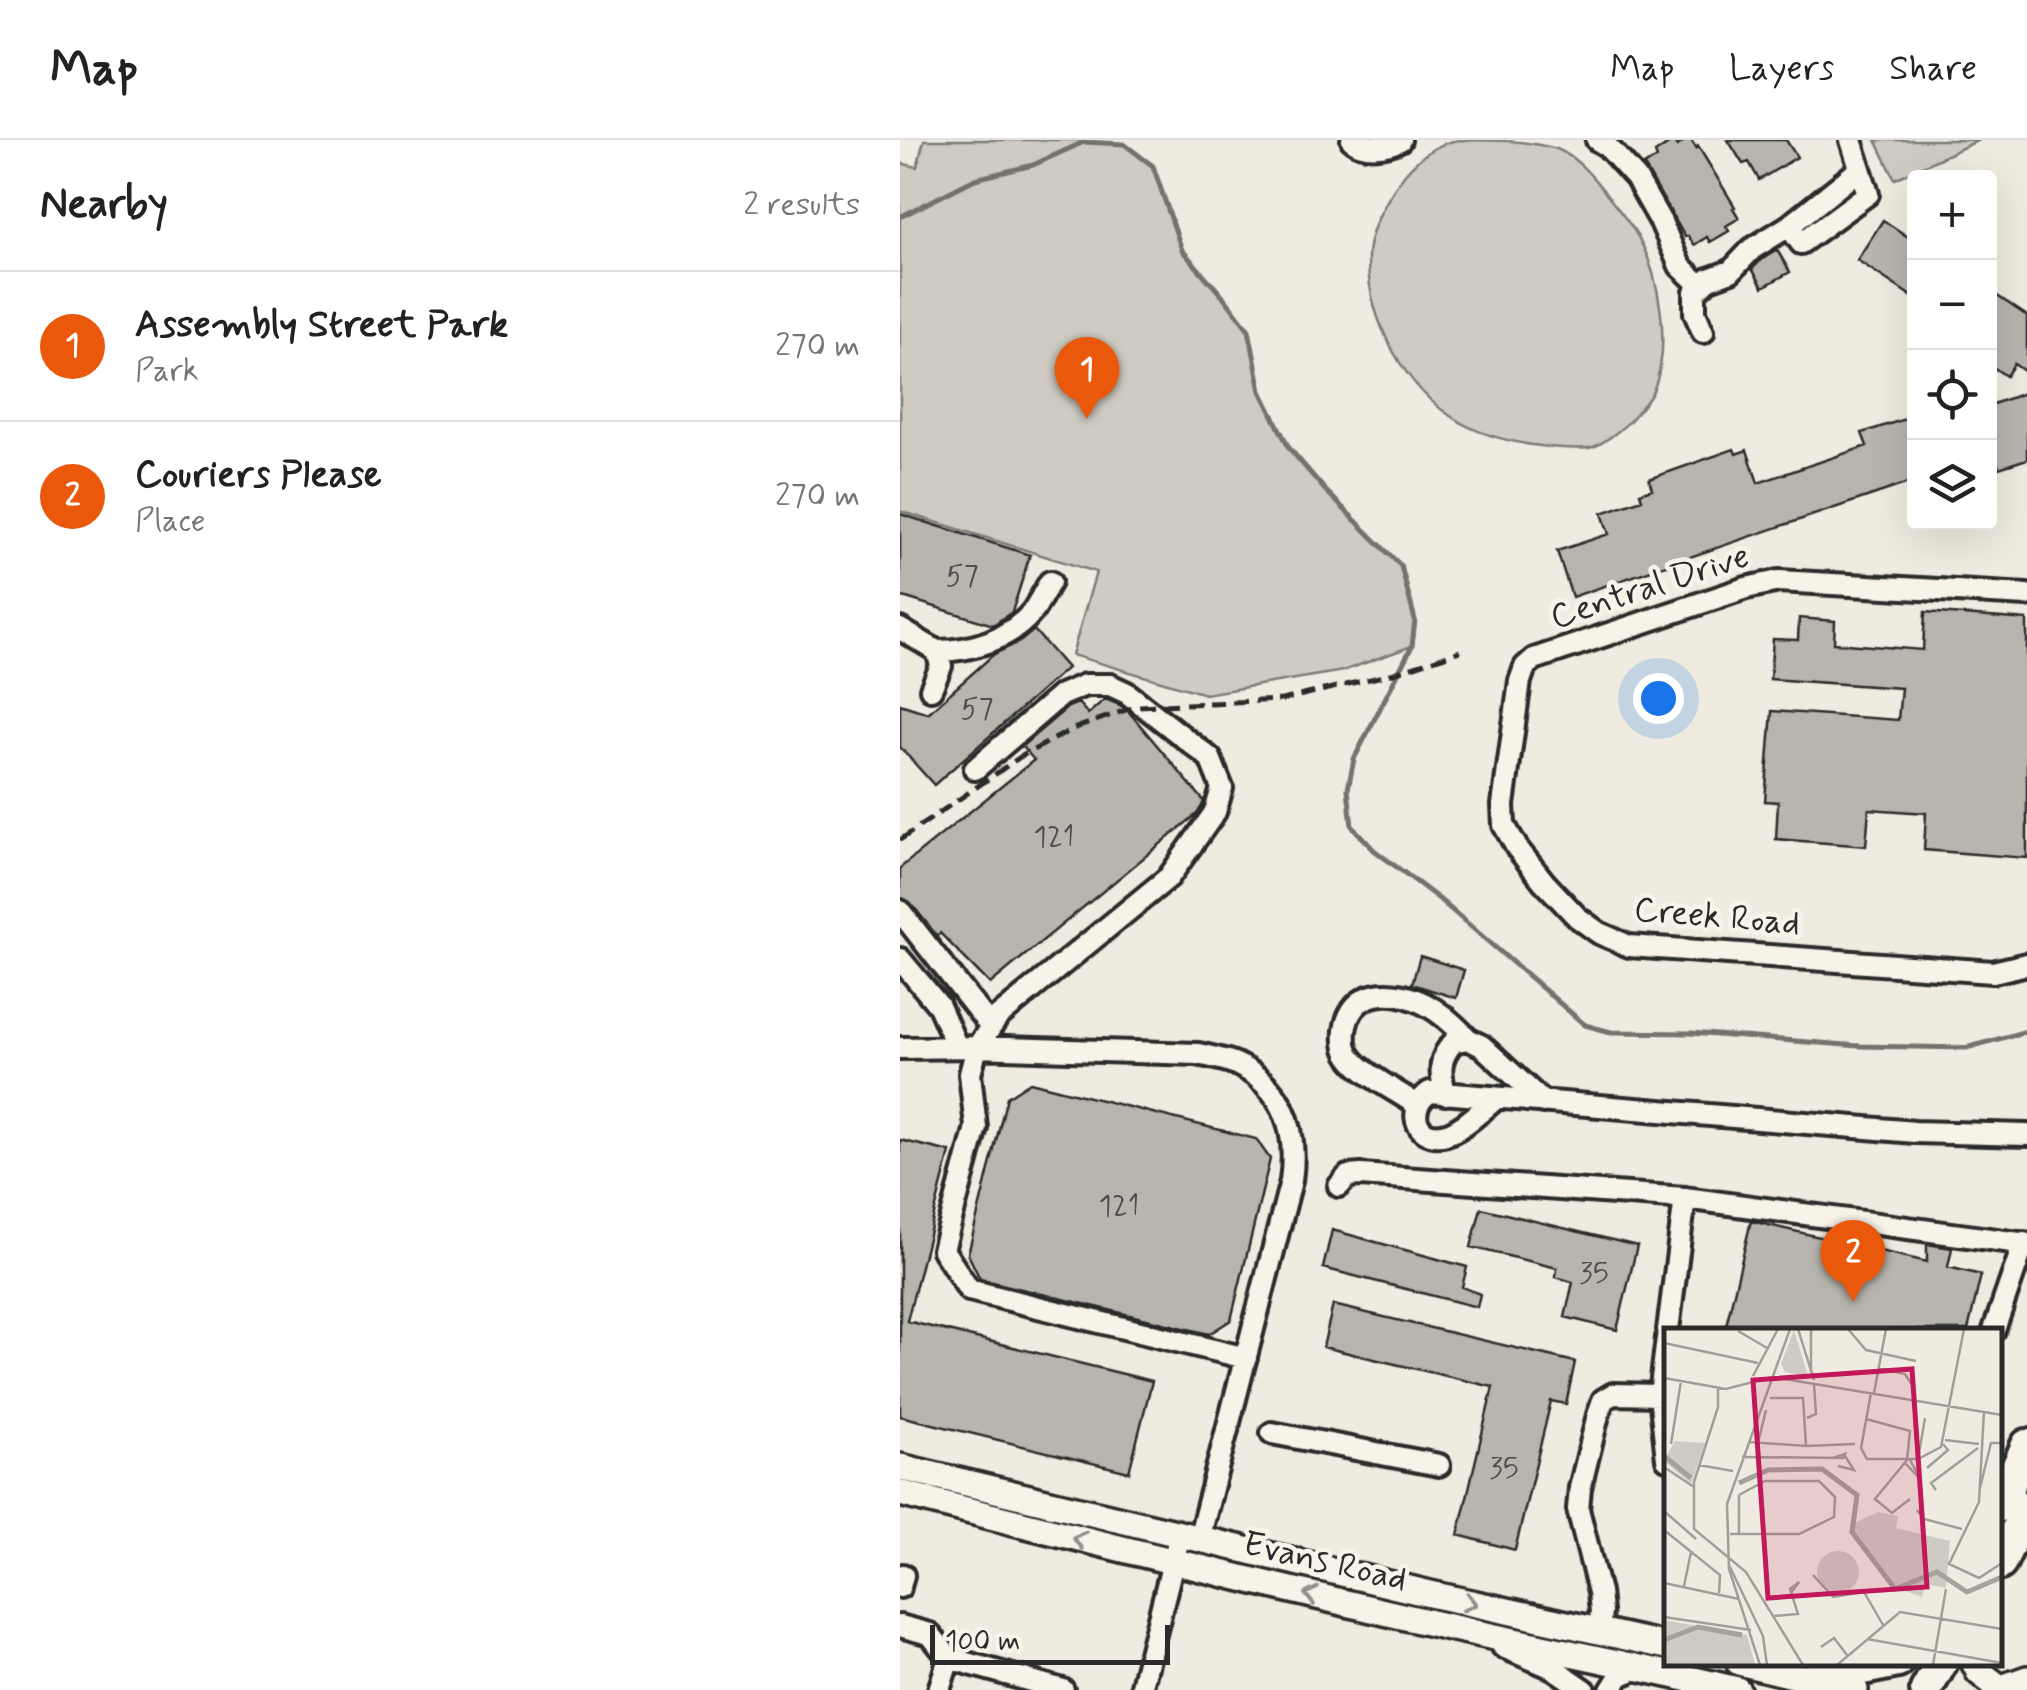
<!DOCTYPE html>
<meta charset="utf-8">
<style>
:root{--surface:#fff;--page:#f6f6f6;--text:#222;--muted:#767676;--line:#e0e0e0;--accent:#ea580c}
body{margin:0;font-family:Mynerve,sans-serif;background:var(--page);color:var(--text)}
.controls{position:absolute;right:30px;top:30px;display:grid;overflow:hidden;border-radius:10px;box-shadow:0 10px 40px #0002}
.controls button{width:90px;height:90px;display:grid;place-items:center;padding:0;border:0;border-bottom:2px solid var(--line);background:var(--surface);color:var(--text);font:50px sans-serif}
.scale{position:absolute;left:30px;bottom:25px;width:240px;box-sizing:border-box;padding-left:10px;border:5px solid #2b2b2b;border-top:0;font-size:28px;line-height:35px;white-space:nowrap;color:#2b2b2b;-webkit-text-stroke:8px #f7f3e8;paint-order:stroke}
.you{position:absolute;left:758px;top:558px;width:35px;height:35px;margin:-25px;border:8px solid #fff;border-radius:50%;background:#1a73e8;box-shadow:0 0 0 15px #1a73e833}
.badge{display:grid;place-items:center;width:65px;height:65px;border-radius:50%;background:var(--accent);color:#fff;font-size:32px;font-weight:700}
.pin{position:absolute;translate:-50% -82px;filter:drop-shadow(0 2px 5px #0008)}
.pin::after{content:'';position:absolute;top:52px;width:35px;height:30px;background:inherit;clip-path:polygon(0 0,100% 0,50% 100%)}
.list{margin:0;padding:0;list-style:none}
h2{display:flex;justify-content:space-between;align-items:center;height:130px;margin:0;padding:0 40px;font-size:42px}
h2 small{font-size:32px;font-weight:400;color:var(--muted)}
.list li{display:grid;grid-template-columns:65px 1fr auto;gap:30px;align-items:center;box-sizing:border-box;height:150px;padding:0 40px;border-top:2px solid var(--line)}
.list b{display:block;font-size:38px;white-space:nowrap}
.list p{margin:0;font-size:32px;white-space:nowrap;color:var(--muted)}
.list em{font-size:32px;font-style:normal;color:var(--muted)}
.icon{flex:none;width:55px;height:55px;fill:none;stroke:currentColor;stroke-width:2;stroke-linecap:round;stroke-linejoin:round}
.map{position:relative;flex:none;width:1127px;height:1550px;overflow:hidden}
header{display:flex;align-items:center;gap:60px;box-sizing:border-box;height:140px;padding:0 50px;background:var(--surface);border-bottom:2px solid var(--line)}
header strong{font-size:48px}
nav{display:flex;gap:55px;margin-inline-start:auto;font-size:35px}
main{display:flex}
aside{flex:1;background:var(--surface)}
.map>svg:first-child{display:block}
.green{fill:#cfcbc2;stroke:#7d7b76;stroke-width:2.5}
.lines{fill:none;stroke-linecap:round;stroke-linejoin:round}
.stream{stroke:#74726e;stroke-width:5}
.building{fill:#b8b5ae;stroke:#2b2b2b;stroke-width:2.5}
.minor-casing{stroke:#2b2b2b;stroke-width:28}
.major-casing{stroke:#2b2b2b;stroke-width:32}
.highway-casing{stroke:#2b2b2b;stroke-width:38}
.minor{stroke:#f7f3e8;stroke-width:20}
.major{stroke:#f7f3e8;stroke-width:25}
.highway{stroke:#f7f3e8;stroke-width:30}
.rail{stroke:#2b2b2b;stroke-width:5;stroke-dasharray:15 8;stroke-linecap:butt}
.oneway{stroke:#918f8a}
.labels{text-anchor:middle;dominant-baseline:central;stroke-width:9;stroke-linejoin:round;paint-order:stroke}
.number-label{font-size:30px;fill:#4e4e4c}
.street-label{font-size:35px;fill:#2b2b2b;stroke:#f7f3e8}
.inset-river{fill:none;stroke:#a4a29a;stroke-width:5}
.inset-road{fill:none;stroke:#a19e98;stroke-width:2.5}
.view{fill:#c2185b;fill-opacity:0.15;stroke:#c2185b;stroke-width:5}
.inset-edge{fill:none;stroke:#2b2b2b;stroke-width:5}
</style>
<header>
<strong>Map</strong>
<nav><a>Map</a><a>Layers</a><a>Share</a></nav>
</header>
<main>
<aside>
<h2>Nearby<small>2 results</small></h2>
<ul class="list">
<li><span class="badge">1</span><div><b>Assembly Street Park</b><p>Park</p></div><em>270 m</em></li>
<li><span class="badge">2</span><div><b>Couriers Please</b><p>Place</p></div><em>270 m</em></li>
</ul>
</aside>
<div class="map">
<svg width="1127" height="1550" viewBox="0 0 1127 1550">
<rect width="100%" height="100%" fill="#efebe0"/>
<filter id="ink" filterUnits="userSpaceOnUse"><feTurbulence type="fractalNoise" baseFrequency=".01" numOctaves="2"/><feDisplacementMap in="SourceGraphic" scale="20" xChannelSelector="R" yChannelSelector="G"/><feConvolveMatrix kernelMatrix="1 2 1 2 8 2 1 2 1" color-interpolation-filters="sRGB"/></filter>
<g filter="url(#ink)">
<!-- green -->
<path class="green" d="M24 0H184L185 2 224 4 253 26 282 110 326 160 349 190 361 251 389 308 425 350 501 426 515 480 512 506 443 531 305 554 172 515 196 432 0 371V23L17 27Z
M559 0C591 0 627 0 657 9 680 19 696 41 711 60 719 70 727 80 734 90 760 131 772 206 753 251 749 260 740 268 735 275 727 285 705 303 693 307 677 311 648 307 632 305 608 301 581 295 560 282 506 251 467 180 468 117 468 91 488 56 504 35 518 18 536 3 559 0Z
M976 0H1079L995 39Z"/>
<g class="lines">
<!-- stream -->
<path class="stream" d="M0 77 75 39 133 25 184 2 224 4 253 26 282 110 326 160 349 190 361 251 389 308 425 350 501 426 515 480 512 506 454 619 448 649 452 686 474 710 539 759 685 885 711 892 791 893 959 906 1066 908 1127 891"/>
</g>
<!-- building -->
<path class="building" d="M786 0H791L796 8 798 6 835 67 833 68 839 78 826 86 829 91 810 102 807 97 794 105 788 96 785 97 744 26 757 18 755 13 773 1 777 6Z
M828 0H886L897 17 859 40 849 22 843 24Z
M983 80 1014 101V158L957 120Z
M877 110 890 132 863 147 852 129 861 120Z
M1090 151 1127 176V233L1114 224 1106 236 1090 225Z
M1127 252V319L1099 328 1098 325 1090 328V265Z
M1014 276V341L672 457 657 411 709 394 702 373 742 359 740 353 752 349 749 339 834 309 836 314 847 310 858 343 967 306 962 293Z
M0 374 130 415 112 472 93 485 0 456Z
M1025 472 1127 480V718L1024 710 1026 673 969 669 966 706 876 699 878 662 865 661 872 571 998 580 1001 548 870 539 873 499 898 500 899 478 935 481 934 503 1023 510Z
M134 490 167 528 34 645 0 607V564L28 573 94 514 121 501Z
M205 559 220 565 229 572 304 661 302 666 297 674 90 844 40 793 37 796 10 762 0 758V728L134 620 122 606 168 567 178 563 188 574Z
M520 816 564 830 556 858 512 844Z
M130 942 356 999 370 1019 331 1180 309 1194 80 1139 68 1114 107 957Z
M0 1000 50 1012 7 1181 252 1241 229 1332 0 1276Z
M581 1068 737 1106 717 1190 665 1177 673 1142 656 1137 657 1128 571 1107Z
M851 1081 1027 1122V1104L1052 1108 1048 1127 1081 1135 1068 1190H825Z
M432 1090 567 1127 562 1147 580 1154 577 1167 423 1128Z
M433 1165 675 1222 666 1264 651 1261 615 1410 558 1395 593 1247 423 1207Z"/>
<g class="lines">
<defs>
<path id="minor" d="M452 0C465 10 486 7 500 0
M697 0 707 6 736 38 761 82 780 126 801 146
M951 0 968 54 901 103 889 86 960 29
M803 192 795 173V152L809 139 831 131 852 109 889 86
M1127 455 879 441 846 448 634 519 625 527 620 541 603 665 604 685 617 708 644 742 677 777 699 793 729 806 1093 832 1127 824
M0 489 37 511 41 526 31 549
M37 511C71 511 111 499 133 471 139 462 144 452 150 442
M75 629 161 555 185 545H210L227 553 310 618 322 648 315 672 269 737 98 877 77 907 70 934 76 987 43 1110 69 1150 346 1218
M0 771 91 887
M0 819 39 866 57 907
M0 908 77 907 298 914C311 917 324 919 336 924 385 948 398 990 391 1041L299 1399
M545 954C540 932 538 917 555 901L568 899 582 906 643 962
M597 958C583 969 559 993 542 995 514 999 507 967 530 952L1015 992 1127 995
M517 965C500 953 465 935 453 920 445 911 444 903 445 891 451 847 494 848 525 864 542 873 555 885 568 899
M439 1046 448 1036 461 1035 785 1058
M768 1190 785 1058 1127 1104
M1094 1190 1124 1103
M767 1198 760 1255 767 1319
M372 1293 539 1325
M0 1447 3 1435
M0 1486 30 1494 49 1518 163 1550
M699 1491 701 1472 699 1452 678 1369 680 1348 698 1275 703 1260 713 1254 760 1255
M603 1507 653 1528 685 1550
M39 1550 49 1518
M241 1550 280 1394
M711 1550 720 1536 740 1527"/>
<path id="major" d="M0 1327 530 1454 767 1506
M0 1353C179 1399 359 1443 540 1485 638 1507 738 1526 837 1550
M839 1522 955 1550
M1074 1522 1079 1532 1101 1549
M1096 1550 1127 1539"/>
<path id="highway" d="M1100 1366 1127 1305
M1100 1424 1127 1367
M912 1539 998 1522
M1026 1550 1042 1522"/>
</defs>
<!-- minor casing -->
<use href="#minor" class="minor-casing"/>
<!-- major casing -->
<use href="#major" class="major-casing"/>
<!-- highway casing -->
<use href="#highway" class="highway-casing"/>
<!-- minor -->
<use href="#minor" class="minor"/>
<!-- major -->
<use href="#major" class="major"/>
<!-- highway -->
<use href="#highway" class="highway"/>
<!-- rail -->
<path class="rail" d="M0 700 120 617 173 589 237 566 382 560 491 534 560 511"/>
</g>
<!-- one-way arrows -->
<defs><path id="oneway-chevron" d="M-2-3.5L2.5 0L-2 3.5" fill="none" stroke-width="1.6" stroke-linecap="round" stroke-linejoin="round" transform="scale(2.5)"/></defs>
<g class="oneway">
<use href="#oneway-chevron" transform="translate(179 1399) rotate(-166)"/>
<use href="#oneway-chevron" transform="translate(411 1455) rotate(-167)"/>
<use href="#oneway-chevron" transform="translate(570 1463) rotate(13)"/>
</g>
</g>
<g class="labels">
<!-- number labels -->
<g class="number-label">
<text x="62" y="436">57</text>
<text x="77" y="569">57</text>
<text x="154" y="697">121</text>
<text x="219" y="1066">121</text>
<text x="694" y="1133">35</text>
<text x="604" y="1328">35</text>
</g>
<!-- street labels -->
<g class="street-label">
<text transform="translate(750 447) rotate(-18)">Central Drive</text>
<text transform="translate(817 777) rotate(5)">Creek Road</text>
<text transform="translate(425 1422) rotate(13)">Evans Road</text>
</g>
</g>
<!-- overview -->
<g transform="translate(764 1188)">
<rect width="338" height="338" fill="#efebe0"/>
<path d="M130 2 144 48 121 44 117 36ZM11 113 41 115 27 156 0 133ZM214 184 234 188 232 200 286 213 282 260 261 256 258 269 227 258 186 197ZM153 244a21 21 0 1 1 42 0a21 21 0 1 1-42 0ZM0 292 83 307 91 337H0Z" fill="#cfcbc2"/>
<path class="inset-river" d="M0 128 27 150M75 155 104 142 158 141 193 167 188 204 231 261 273 244 303 264 338 249M0 312 34 299 78 307"/>
<path class="inset-road" d="M134 1 150 52M147 1V44M184 1 202 22 252 33M74 3 103 20M0 15 94 35M214 40 241 46 248 57M89 48 114 1M0 50 62 61 108 49 338 87M54 60V79L30 154V201L82 244 139 337M207 65 197 120 203 131H254L277 119 300 1M210 65 222 1M320 83 315 174 285 236 315 250 338 235M143 90 152 86 150 56M202 91 246 103 243 132 211 171 228 185 246 171M281 112 315 116M85 114 142 118 139 70H106M94 115 102 82M7 116 17 53M142 118 191 116M78 129 179 130 181 126 169 130M254 131 261 90M241 135 257 152 246 132M35 137 69 143M174 138 190 142 181 128M0 139 30 159M263 140 284 122 279 116M316 160 327 115H338M272 162 267 155 314 120M253 182 260 191 298 201M0 183 32 211M0 202 56 247 55 265M75 205V167M66 206H135L170 189 171 169 155 153H101L75 167M65 237 99 308 103 337M149 247 169 269 200 264 219 297M0 255 75 271M20 258 27 224M110 288 134 286 126 261 135 254 127 265M0 289 87 302M203 311 338 335M157 319 170 310 183 327M96 337 65 241 63 176 126 1M173 337 236 284 338 301M269 337 282 261"/>
<path class="view" d="M248 41 263 259 104 270 89 52Z"/>
<rect width="338" height="338" class="inset-edge"/>
</g>
</svg>
<div class="controls">
<button>+</button>
<button>−</button>
<button><svg class="icon" aria-label="locate" viewBox="0 0 24 24"><circle cx="12" cy="12" r="6"/><path d="M12 2v4M12 18v4M2 12h4M18 12h4"/></svg></button>
<button><svg class="icon" aria-label="layers" viewBox="0 0 24 24"><path d="M12 4l9 5-9 5-9-5zM3 14l9 5 9-5"/></svg></button>
</div>
<div class="scale">100 m</div>
<div class="you"></div>
<div class="pin badge" style="left:187px;top:279px">1</div>
<div class="pin badge" style="left:953px;top:1162px">2</div>
</div>
</main>
